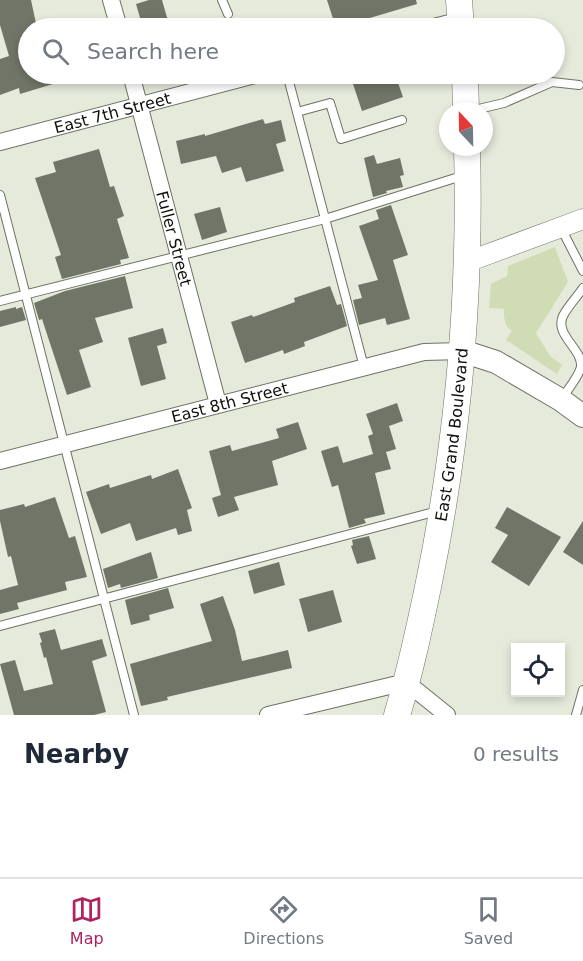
<!DOCTYPE html>
<style>
:root{--surface:#fff;--page:#f2f2f3;--text:#1f2937;--muted:#747a83;--line:#e0e1e3;--accent:#af235f}
body{margin:0;font-family:"DejaVu Sans",sans-serif;background:var(--page);color:var(--text)}
.controls{position:absolute;right:18px;bottom:18px;display:grid;overflow:hidden;border-radius:0px;box-shadow:0 3px 9px #0003}
.controls button{width:54px;height:54px;display:grid;place-items:center;padding:0;border:0;border-bottom:2px solid var(--line);background:var(--surface);color:var(--text);font:30px sans-serif}
.compass{position:absolute;left:439px;top:102px;width:54px;height:54px;border-radius:50%;background:var(--surface);box-shadow:0 3px 9px #0003;rotate:338deg}
.list{margin:0;padding:0;list-style:none}
h2{display:flex;justify-content:space-between;align-items:center;height:78px;margin:0;padding:0 24px;font-size:26px}
h2 small{font-size:20px;font-weight:400;color:var(--muted)}
.icon{flex:none;width:33px;height:33px;fill:none;stroke:currentColor;stroke-width:2;stroke-linecap:round;stroke-linejoin:round}
.map{position:relative;flex:none;width:583px;height:715px;overflow:hidden}
.search{position:absolute;background:var(--surface);box-shadow:0 3px 9px #0003;left:18px;right:18px;top:18px;height:66px;display:flex;align-items:center;gap:15px;box-sizing:border-box;padding:0 21px;border-radius:33px;color:var(--muted);font-size:22px}
.sheet{height:162px;background:var(--surface)}
nav{display:flex;justify-content:space-around;align-items:center;box-sizing:border-box;height:84px;border-top:2px solid var(--line);background:var(--surface);font-size:16px;color:var(--muted)}
nav a{display:grid;justify-items:center;gap:3px}
nav .on{color:var(--accent)}
.map>svg:first-child{display:block}
.green{fill:#d0dcb3}
.building{fill:#717567}
.lines{fill:none;stroke-linecap:round;stroke-linejoin:round}
.service-casing{stroke:#6e7264;stroke-width:10}
.minor-casing{stroke:#6e7264;stroke-width:18}
.tertiary-casing{stroke:#6e7264;stroke-width:21}
.secondary-casing{stroke:#6e7264;stroke-width:24}
.primary-casing{stroke:#6e7264;stroke-width:27}
.service{stroke:#fff;stroke-width:8}
.minor{stroke:#fff;stroke-width:16}
.tertiary{stroke:#fff;stroke-width:20}
.secondary{stroke:#fff;stroke-width:22}
.primary{stroke:#fff;stroke-width:26}
.labels{text-anchor:middle;dominant-baseline:central;stroke-width:4.5;stroke-linejoin:round;paint-order:stroke}
.street-label{font-size:16px;fill:#0f100b;stroke:#fff}
</style>
<div class="map">
<svg width="583" height="715" viewBox="0 0 583 715">
<rect width="100%" height="100%" fill="#e5eadb"/>
<!-- green -->
<path class="green" d="M555 247 568 282 536 333 550 356 562 365 557 374 506 340 512 331C504 325 504 319 504 309L489 308 491 284 507 276 508 266Z"/>
<!-- building -->
<path class="building" d="M0 0H31L37 28H28V74H76V77L20 94 19 88 0 95V59L9 56 0 25Z
M149 0H162L170 28H143L136 4Z
M327 0H416L417 4 336 28Z
M386 74H395L403 97 362 111 353 84Z
M263 119 265 124 281 120 286 141 276 144 284 171 246 182 241 167 222 173 216 156 181 164 176 141 205 134V136Z
M99 149 110 187 114 186 124 216 117 219 129 258 120 260 121 264 62 279 55 257 61 255 35 178 56 172 53 162Z
M374 155 377 164 400 158 404 175 400 176 403 187 386 191 387 193 373 197 364 158Z
M391 205 408 255 393 260 410 319 387 325 385 318 359 325 353 300 362 298 358 285 378 280 359 226 379 219 376 210Z
M220 207 227 232 202 240 194 214Z
M125 276 133 308 95 318 103 342 79 350 91 387 67 395 42 319 39 320 34 303 65 291Z
M330 286 337 305 341 304 347 326 304 342 305 346 284 354 283 350 245 363 231 322 252 315 253 317 295 302 294 298Z
M16 307V309L22 307 26 320 0 327V311Z
M163 328 167 343 157 346 166 379 141 386 128 338Z
M397 403 403 421 389 426 396 449 386 452 391 469 375 473 385 514 364 519 366 523 349 528 338 485 332 487 321 451 338 446 343 463 373 454 368 436 373 434 366 414Z
M298 422 307 449 272 461 278 485 234 497 239 510 218 517 212 498 221 495 209 451 230 445 232 451 279 438 276 429Z
M178 469 192 508 187 510 192 531 178 535 176 528 136 541 130 523 101 534 86 492 109 484 110 488 151 475 152 479Z
M55 497 69 538 75 536 87 577 65 582 67 590 17 603 19 609 0 614V590L18 585 11 556 8 557 0 521V510L24 504 25 507Z
M507 507 561 537 529 586 491 562 508 535 495 528Z
M583 521V565L563 552Z
M369 536 376 559 357 564 351 546 353 545 352 540Z
M151 552 158 578 121 588 120 584 108 588 103 569Z
M279 562 285 585 254 594 248 571Z
M168 588 174 608 149 615 150 620 131 625 125 600Z
M333 590 342 622 308 632 299 599Z
M223 596 235 630 242 661 288 650 292 668 167 697 168 700 141 706 130 664 212 641 200 604Z
M55 629 61 650 102 639 107 656 92 661 106 712 94 715H14L0 664 15 660 24 691 53 684 46 657 44 658 40 643 42 642 39 633Z"/>
<g class="lines">
<defs>
<path id="service" d="M222 0 228 14
M287 74 364 367
M470 111 504 103 552 82 579 85
M297 112 330 103 341 139 402 120
M0 195 134 715
M561 228 583 271
M0 301 325 219 465 175
M561 400C567 390 578 378 581 367 583 349 554 335 563 316 568 306 577 297 583 288
M0 626 438 511
M576 715 583 690"/>
<g id="minor">
<path d="M111 0 119 28"/>
<path d="M430 28 461 20"/>
<path id="s1" d="M131 74 218 404"/>
<path id="s2" d="M0 142 259 74"/>
<path id="s3" d="M0 461 424 352 462 351"/>
<path d="M268 715 406 682 447 715"/>
</g>
<path id="tertiary" d="M467 262 583 219"/>
<path id="secondary" d="M462 351 496 362 561 400 583 416"/>
<g id="primary">
<path d="M459 0 461 28"/>
<path d="M465 74 466 111"/>
<path id="s4" d="M397 715C410 673 419 630 428 587 458 443 471 294 467 147"/>
</g>
</defs>
<!-- service casing -->
<use href="#service" class="service-casing"/>
<!-- minor casing -->
<use href="#minor" class="minor-casing"/>
<!-- tertiary casing -->
<use href="#tertiary" class="tertiary-casing"/>
<!-- secondary casing -->
<use href="#secondary" class="secondary-casing"/>
<!-- primary casing -->
<use href="#primary" class="primary-casing"/>
<!-- service -->
<use href="#service" class="service"/>
<!-- minor -->
<use href="#minor" class="minor"/>
<!-- tertiary -->
<use href="#tertiary" class="tertiary"/>
<!-- secondary -->
<use href="#secondary" class="secondary"/>
<!-- primary -->
<use href="#primary" class="primary"/>
</g>
<g class="labels">
<!-- street labels -->
<g class="street-label">
<text stroke="none"><textPath href="#s2" startOffset="116">East 7th Street</textPath></text>
<text stroke="none"><textPath href="#s1" startOffset="170">Fuller Street</textPath></text>
<text stroke="none"><textPath href="#s3" startOffset="237">East 8th Street</textPath></text>
<text stroke="none"><textPath href="#s4" startOffset="286">East Grand Boulevard</textPath></text>
</g>
</g>
</svg>
<div class="controls">
<button><svg class="icon" aria-label="locate" viewBox="0 0 24 24"><circle cx="12" cy="12" r="6"/><path d="M12 2v4M12 18v4M2 12h4M18 12h4"/></svg></button>
</div>
<svg class="compass" viewBox="-18 -18 36 36"><path d="M0-13l5 13h-10z" fill="#e53935"/><path d="M0 13l5-13h-10z" fill="#747a83"/></svg>
<div class="search"><svg class="icon" aria-label="search" viewBox="0 0 24 24"><circle cx="10" cy="10" r="6"/><path d="M15 15l6 6"/></svg>Search here</div>
</div>
<section class="sheet">
<h2>Nearby<small>0 results</small></h2>
<ul class="list">
</ul>
</section>
<nav>
<a class="on"><svg class="icon" aria-label="map" viewBox="0 0 24 24"><path d="M3 6l6-2 6 2 6-2v14l-6 2-6-2-6 2zM9 4v14M15 6v14"/></svg>Map</a>
<a><svg class="icon" aria-label="directions" viewBox="0 0 24 24"><path d="M12 3l9 9-9 9-9-9zM9 14v-3h6M13 9l2 2-2 2"/></svg>Directions</a>
<a><svg class="icon" aria-label="saved" viewBox="0 0 24 24"><path d="M7 4h10v16l-5-4-5 4z"/></svg>Saved</a>
</nav>
